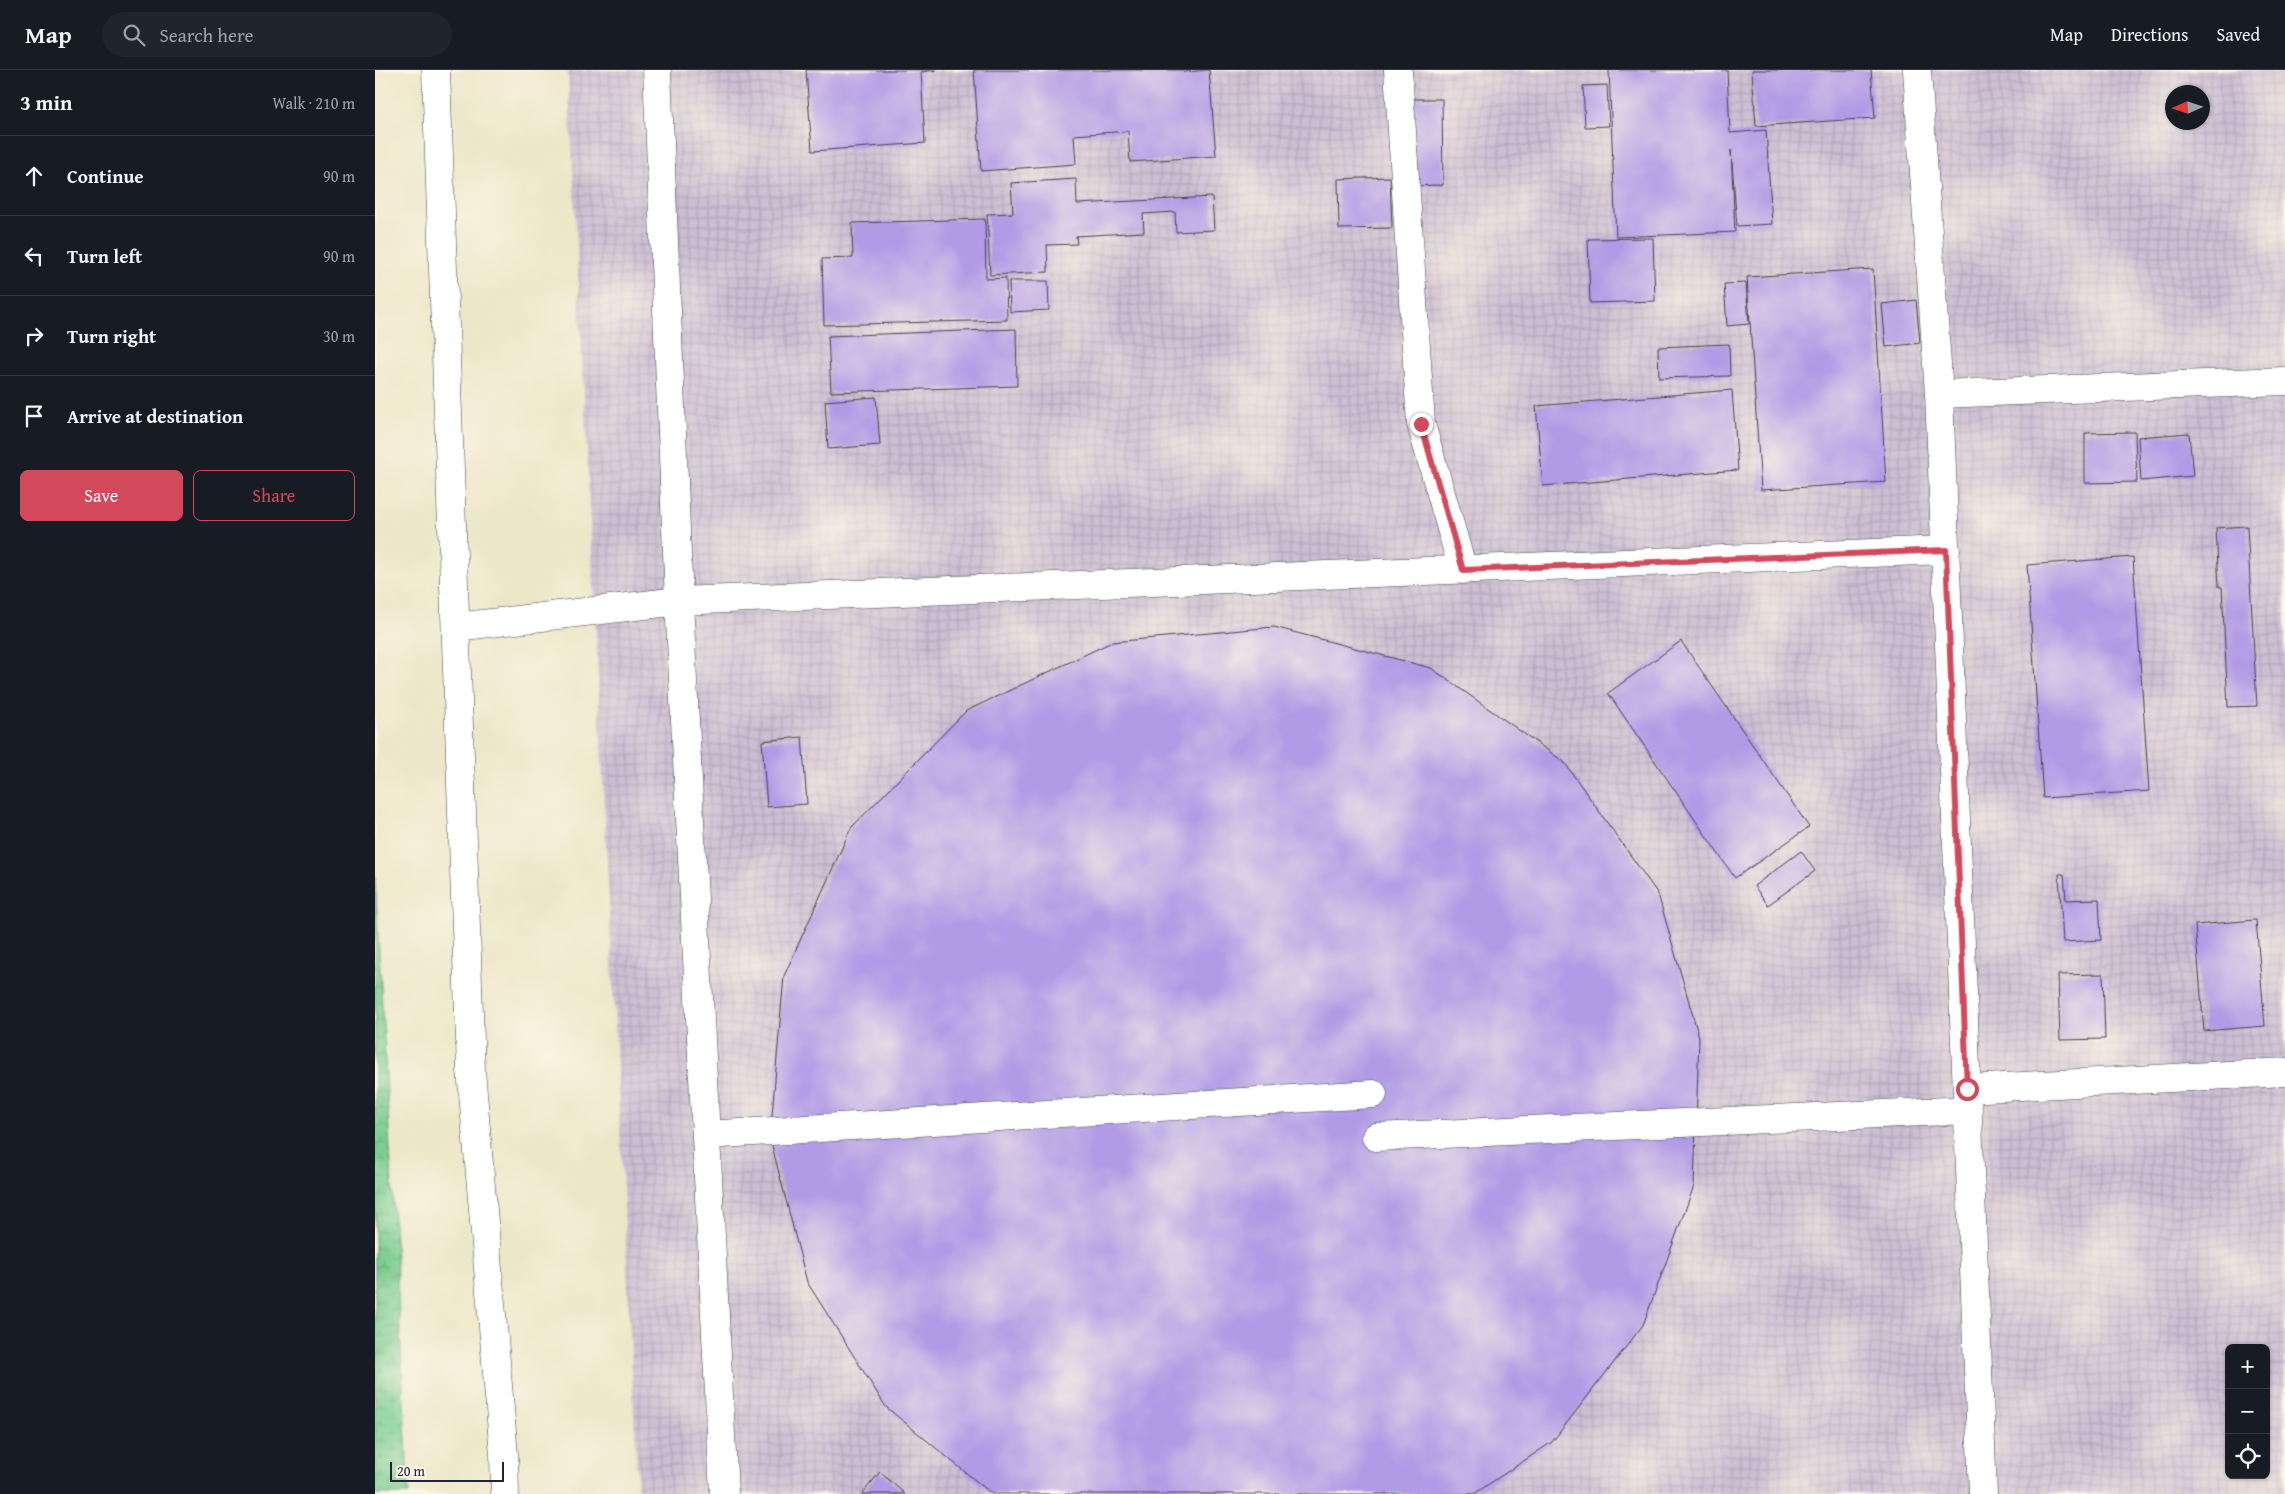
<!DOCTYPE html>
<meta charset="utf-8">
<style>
:root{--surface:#171b24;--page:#20242c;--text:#f1f3f6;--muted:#9ea1a6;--line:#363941;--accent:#d1495b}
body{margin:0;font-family:"Gentium Book Plus",serif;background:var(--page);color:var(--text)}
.controls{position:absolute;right:15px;bottom:15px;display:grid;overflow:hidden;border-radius:8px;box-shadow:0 1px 4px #0004}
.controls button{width:45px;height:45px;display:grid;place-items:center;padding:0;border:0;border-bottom:1px solid var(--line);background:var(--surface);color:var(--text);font:25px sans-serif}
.compass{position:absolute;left:1790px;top:15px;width:45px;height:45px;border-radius:50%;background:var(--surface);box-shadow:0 1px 4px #0004;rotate:267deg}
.scale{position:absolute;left:15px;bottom:12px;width:114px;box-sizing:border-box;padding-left:5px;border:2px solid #22223b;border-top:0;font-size:14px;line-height:18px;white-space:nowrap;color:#22223b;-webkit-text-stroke:4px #fcf5e5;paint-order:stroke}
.stop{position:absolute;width:15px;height:15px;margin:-11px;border:4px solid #d1495b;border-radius:50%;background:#fff}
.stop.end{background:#d1495b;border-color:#fff;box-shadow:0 1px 5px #0008}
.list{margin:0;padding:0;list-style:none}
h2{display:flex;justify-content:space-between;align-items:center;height:65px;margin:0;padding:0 20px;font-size:21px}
h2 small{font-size:16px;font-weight:400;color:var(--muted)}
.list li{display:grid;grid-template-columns:32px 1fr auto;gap:15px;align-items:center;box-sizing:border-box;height:80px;padding:0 20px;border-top:1px solid var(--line)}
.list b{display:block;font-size:19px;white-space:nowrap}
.list em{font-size:16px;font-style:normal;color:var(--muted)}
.actions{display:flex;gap:10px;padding:15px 20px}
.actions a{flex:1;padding:11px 0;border:1px solid var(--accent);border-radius:8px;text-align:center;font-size:18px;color:var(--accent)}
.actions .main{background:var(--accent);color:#fff}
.icon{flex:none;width:28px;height:28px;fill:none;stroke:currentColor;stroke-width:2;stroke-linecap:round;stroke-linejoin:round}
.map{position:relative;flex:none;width:1910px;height:1424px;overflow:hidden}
header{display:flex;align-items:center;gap:30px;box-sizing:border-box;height:70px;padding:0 25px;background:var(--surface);border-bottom:1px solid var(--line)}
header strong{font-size:24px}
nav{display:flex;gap:28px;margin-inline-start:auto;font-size:18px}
.search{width:350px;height:45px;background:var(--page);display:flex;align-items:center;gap:12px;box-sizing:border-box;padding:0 18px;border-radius:28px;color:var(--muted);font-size:19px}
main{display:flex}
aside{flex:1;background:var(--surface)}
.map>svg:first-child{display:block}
.industrial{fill:url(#industrial-grid);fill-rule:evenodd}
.wetland{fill:url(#wetland-marsh);stroke:#4e7866}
.building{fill:#b19be6}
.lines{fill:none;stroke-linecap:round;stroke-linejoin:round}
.minor-casing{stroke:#404050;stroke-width:29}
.minor{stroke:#fff;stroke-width:28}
.route{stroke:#d1495b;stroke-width:6}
</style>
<header>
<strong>Map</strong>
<div class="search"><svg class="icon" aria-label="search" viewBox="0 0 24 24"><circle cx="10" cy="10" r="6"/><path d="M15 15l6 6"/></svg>Search here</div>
<nav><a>Map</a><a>Directions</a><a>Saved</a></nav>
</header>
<main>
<aside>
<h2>3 min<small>Walk · 210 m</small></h2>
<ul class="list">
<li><svg class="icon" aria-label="ahead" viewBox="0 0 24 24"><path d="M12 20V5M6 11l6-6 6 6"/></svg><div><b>Continue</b></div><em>90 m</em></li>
<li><svg class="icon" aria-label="left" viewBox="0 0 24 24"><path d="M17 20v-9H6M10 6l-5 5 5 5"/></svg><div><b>Turn left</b></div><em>90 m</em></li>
<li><svg class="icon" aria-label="right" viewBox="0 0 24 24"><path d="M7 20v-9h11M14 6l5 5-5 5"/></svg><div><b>Turn right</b></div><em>30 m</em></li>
<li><svg class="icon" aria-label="arrive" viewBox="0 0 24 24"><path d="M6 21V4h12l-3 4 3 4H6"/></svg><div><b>Arrive at destination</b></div></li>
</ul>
<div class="actions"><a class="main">Save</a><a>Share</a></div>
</aside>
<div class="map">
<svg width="1910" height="1424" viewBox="0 0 1910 1424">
<defs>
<pattern id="industrial-grid" width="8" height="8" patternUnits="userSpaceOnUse" patternTransform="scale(1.25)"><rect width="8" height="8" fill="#ccbed3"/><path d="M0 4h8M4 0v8" fill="none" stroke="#afa3b6"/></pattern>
<pattern id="wetland-marsh" width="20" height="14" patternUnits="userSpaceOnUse" patternTransform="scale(1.25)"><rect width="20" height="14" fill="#7ace91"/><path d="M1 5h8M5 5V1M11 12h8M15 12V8" fill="none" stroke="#69b17e"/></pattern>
</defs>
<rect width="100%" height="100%" fill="#fcf5e5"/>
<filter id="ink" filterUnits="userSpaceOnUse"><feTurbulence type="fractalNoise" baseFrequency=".02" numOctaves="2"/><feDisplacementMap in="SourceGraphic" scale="10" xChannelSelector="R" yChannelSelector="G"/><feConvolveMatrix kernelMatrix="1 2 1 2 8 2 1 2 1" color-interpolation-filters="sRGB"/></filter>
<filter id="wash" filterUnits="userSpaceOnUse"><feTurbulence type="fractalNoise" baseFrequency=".0096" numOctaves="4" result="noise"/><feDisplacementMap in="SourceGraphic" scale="20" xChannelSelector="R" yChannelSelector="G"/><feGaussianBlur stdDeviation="1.12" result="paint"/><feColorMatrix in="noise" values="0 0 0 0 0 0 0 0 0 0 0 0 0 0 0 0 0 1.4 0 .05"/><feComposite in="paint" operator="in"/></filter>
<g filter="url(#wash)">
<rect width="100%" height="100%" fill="#ede7c9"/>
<!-- industrial -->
<path class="industrial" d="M193 0H1910V1424H263ZM1798 22H1828V52H1798ZM1854 1278H1891V1405H1854Z"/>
<!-- wetland -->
<path class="wetland" d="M0 806 34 1424H0Z"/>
<g id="blocks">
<!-- building -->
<path class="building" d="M431 0H561L546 2 550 73 437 81Z
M599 0H808V2L834 0 841 86 755 92 753 61 699 65 701 94 606 101Z
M1234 0H1352L1355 63 1391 60 1397 154 1362 156 1356 80 1360 162 1241 167Z
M1377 0H1496L1500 48 1381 56Z
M1232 15 1234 56 1210 57 1208 16Z
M1029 29H1067L1068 115 1031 116Z
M1015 107 1017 158 964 159 963 109Z
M701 109 702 134 837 127 839 160 801 162 800 142 768 144 769 162 701 166 702 174 672 175 673 202 615 205 612 144 638 143 636 113Z
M610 149 611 209 631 208 632 250 449 255 447 189 478 188 477 153Z
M1278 168 1280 231 1215 233 1213 169Z
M1498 199 1511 412 1386 420 1372 207Z
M634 211H673L674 240 635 242Z
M1371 213 1374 254 1352 256 1349 214Z
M1541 230 1545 273 1511 277 1507 234Z
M641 259 642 316 456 322 453 266Z
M1354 274 1355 306 1284 308 1283 277Z
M1357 320 1363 400 1168 416 1161 336Z
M501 327 505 375 453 379 450 331Z
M1760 362 1762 412 1710 413V363Z
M1814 363 1818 406 1766 411 1763 367Z
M1872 456 1882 636 1853 637 1847 517H1844L1841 458Z
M1758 487 1774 721 1668 728 1652 495Z
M899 557 1056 598 1189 692 1283 824 1324 967 1319 1116 1268 1255 1177 1372 1099 1424H617L511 1337 432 1212 395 1068 409 906 476 758 591 641 737 572Z
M1306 571 1434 757 1360 808 1233 623Z
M427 667 432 734 392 737 387 671Z
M1426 781 1440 801 1393 835 1379 816Z
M1684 804H1689L1691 830 1724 829 1726 870 1688 872Z
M1881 850 1890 956 1829 961 1820 855Z
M1728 904 1730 969 1685 970 1683 905Z
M505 1402 530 1424H487Z"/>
</g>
</g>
<g filter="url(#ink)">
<use href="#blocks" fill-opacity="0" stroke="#404050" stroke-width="1"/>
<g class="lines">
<defs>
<path id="minor" d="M61 0 96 1000 129 1385 130 1424
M282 0 304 531 349 1424
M1023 0 1046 354 1088 500
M1542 0 1564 324 1608 1424
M1564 324 1910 311
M81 557 304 531 1571 480
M1592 1019 1910 1002
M331 1065 998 1024
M1001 1067 1593 1040"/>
</defs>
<!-- minor casing -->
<use href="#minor" class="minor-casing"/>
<!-- minor -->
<use href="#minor" class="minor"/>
</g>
</g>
<g class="lines" filter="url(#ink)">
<!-- route -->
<path class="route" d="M1046 354 1088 500 1571 480 1592 1019"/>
</g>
</svg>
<div class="controls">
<button>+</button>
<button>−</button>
<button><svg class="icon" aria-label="locate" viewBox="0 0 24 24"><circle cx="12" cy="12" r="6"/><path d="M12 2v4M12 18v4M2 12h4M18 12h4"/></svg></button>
</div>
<svg class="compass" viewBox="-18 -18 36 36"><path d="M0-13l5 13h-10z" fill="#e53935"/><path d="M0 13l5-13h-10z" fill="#9ea1a6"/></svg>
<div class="scale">20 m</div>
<div class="stop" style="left:1592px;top:1019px"></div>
<div class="stop end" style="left:1046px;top:354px"></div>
</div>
</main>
